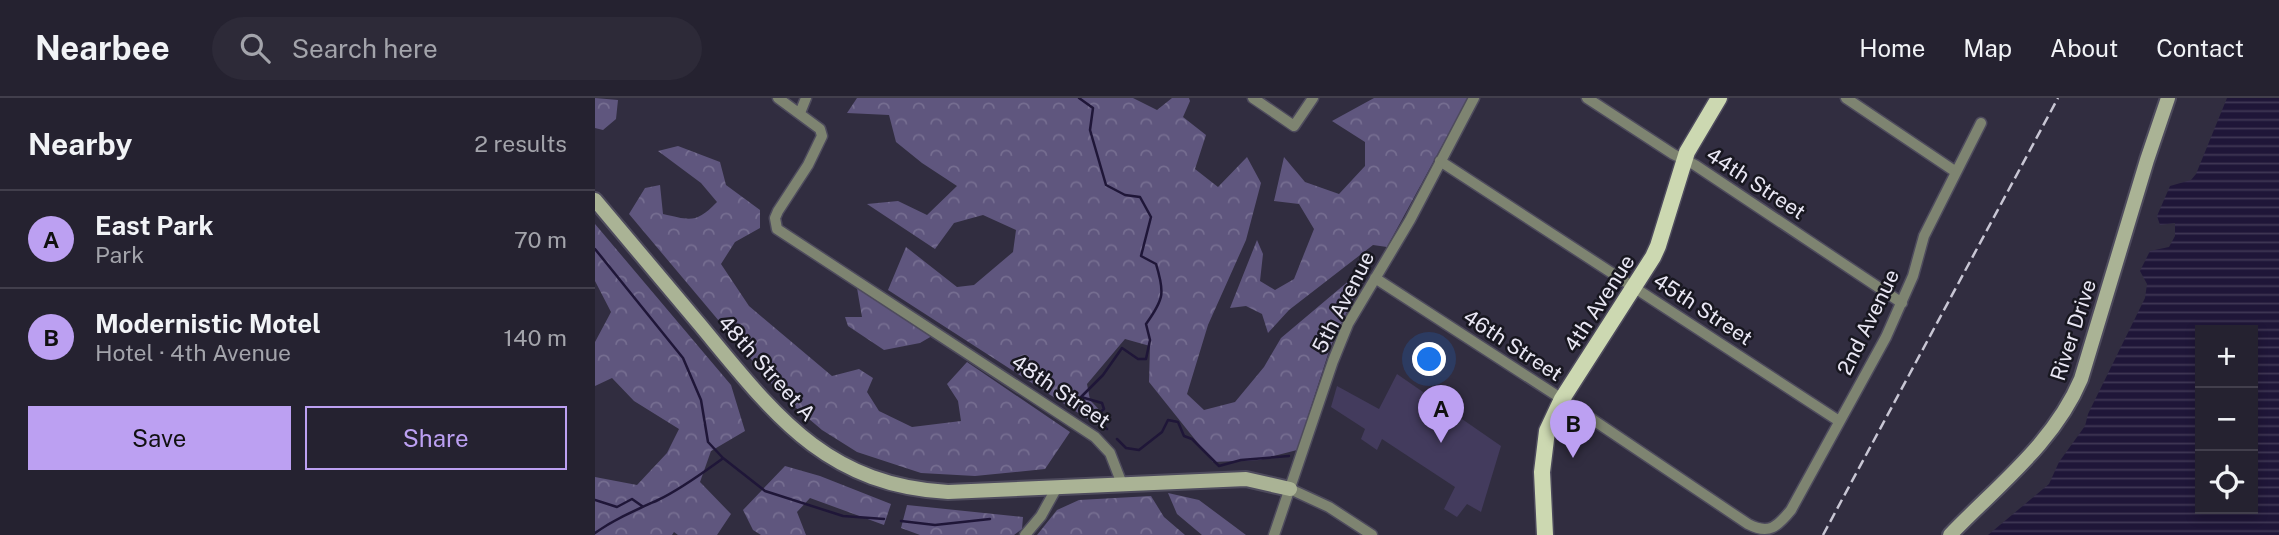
<!DOCTYPE html>
<meta charset="utf-8">
<style>
:root{--surface:#252230;--page:#2d2a38;--text:#f1f3f6;--muted:#a3a4ab;--line:#423f4c;--accent:#bca0f2}
body{margin:0;font-family:"Public Sans",sans-serif;background:var(--page);color:var(--text)}
.controls{position:absolute;right:21px;bottom:21px;display:grid;overflow:hidden;border-radius:0px;box-shadow:0 4px 10px #0003}
.controls button{width:63px;height:63px;display:grid;place-items:center;padding:0;border:0;border-bottom:2px solid var(--line);background:var(--surface);color:var(--text);font:35px sans-serif}
.you{position:absolute;left:835px;top:262px;width:24px;height:24px;margin:-18px;border:5px solid #fff;border-radius:50%;background:#1a73e8;box-shadow:0 0 0 10px #1a73e833}
.badge{display:grid;place-items:center;width:46px;height:46px;border-radius:50%;background:var(--accent);color:#111;font-size:23px;font-weight:700}
.pin{position:absolute;translate:-50% -58px;filter:drop-shadow(0 2px 4px #0008)}
.pin::after{content:'';position:absolute;top:37px;width:24px;height:21px;background:inherit;clip-path:polygon(0 0,100% 0,50% 100%)}
.list{margin:0;padding:0;list-style:none}
h2{display:flex;justify-content:space-between;align-items:center;height:91px;margin:0;padding:0 28px;font-size:30px}
h2 small{font-size:23px;font-weight:400;color:var(--muted)}
.list li{display:grid;grid-template-columns:46px 1fr auto;gap:21px;align-items:center;box-sizing:border-box;height:98px;padding:0 28px;border-top:2px solid var(--line)}
.list b{display:block;font-size:26px;white-space:nowrap}
.list p{margin:0;font-size:23px;white-space:nowrap;color:var(--muted)}
.list em{font-size:23px;font-style:normal;color:var(--muted)}
.actions{display:flex;gap:14px;padding:21px 28px}
.actions a{flex:1;padding:16px 0;border:2px solid var(--accent);border-radius:0px;text-align:center;font-size:24px;color:var(--accent)}
.actions .main{background:var(--accent);color:#111}
.icon{flex:none;width:38px;height:38px;fill:none;stroke:currentColor;stroke-width:2;stroke-linecap:round;stroke-linejoin:round}
.map{position:relative;flex:none;width:1684px;height:437px;overflow:hidden}
header{display:flex;align-items:center;gap:42px;box-sizing:border-box;height:98px;padding:0 35px;background:var(--surface);border-bottom:2px solid var(--line)}
header strong{font-size:33px}
nav{display:flex;gap:38px;margin-inline-start:auto;font-size:24px}
.search{width:490px;height:63px;background:var(--page);display:flex;align-items:center;gap:18px;box-sizing:border-box;padding:0 24px;border-radius:38px;color:var(--muted);font-size:26px}
main{display:flex}
aside{flex:1;background:var(--surface)}
.map>svg:first-child{display:block}
.forest{fill:url(#forest-crowns)}
.park{fill:#433b5d}
.water{fill:url(#water-rules);fill-rule:evenodd}
.lines{fill:none;stroke-linecap:round;stroke-linejoin:round}
.stream{stroke:#1f1638;stroke-width:2.5}
.street-casing{stroke:#4e4b5d;stroke-width:13}
.secondary-casing{stroke:#4e4b5d;stroke-width:18}
.primary-casing{stroke:#4e4b5d;stroke-width:19}
.street{stroke:#7e8471;stroke-width:10}
.secondary{stroke:#aab395;stroke-width:14}
.primary{stroke:#ccd8b1;stroke-width:16}
.rail{stroke:#c8c6d4;stroke-width:2.5;stroke-dasharray:10 5;stroke-linecap:butt}
.labels{text-anchor:middle;dominant-baseline:central;stroke-width:5;stroke-linejoin:round;paint-order:stroke}
.street-label{font-size:21px;fill:#e9e7f4;stroke:#181720}
</style>
<header>
<strong>Nearbee</strong>
<div class="search"><svg class="icon" aria-label="search" viewBox="0 0 24 24"><circle cx="10" cy="10" r="6"/><path d="M15 15l6 6"/></svg>Search here</div>
<nav><a>Home</a><a>Map</a><a>About</a><a>Contact</a></nav>
</header>
<main>
<aside>
<h2>Nearby<small>2 results</small></h2>
<ul class="list">
<li><span class="badge">A</span><div><b>East Park</b><p>Park</p></div><em>70 m</em></li>
<li><span class="badge">B</span><div><b>Modernistic Motel</b><p>Hotel · 4th Avenue</p></div><em>140 m</em></li>
</ul>
<div class="actions"><a class="main">Save</a><a>Share</a></div>
</aside>
<div class="map">
<svg width="1684" height="437" viewBox="0 0 1684 437">
<defs>
<pattern id="forest-crowns" width="20" height="18" patternUnits="userSpaceOnUse" patternTransform="scale(1.75)"><rect width="20" height="18" fill="#5f567e"/><path d="M2 6a3 3 0 1 1 6 0M12 15a3 3 0 1 1 6 0" fill="none" stroke="#766e91"/></pattern>
<pattern id="water-rules" width="6" height="5" patternUnits="userSpaceOnUse" patternTransform="scale(1.75)"><rect width="6" height="5" fill="#1f1638"/><path d="M0 2.5h6" fill="none" stroke="#403855"/></pattern>
</defs>
<rect width="100%" height="100%" fill="#312d40"/>
<!-- forest -->
<path class="forest" d="M0 0 23 2 21 21 8 32 0 30Z
M262 0H538L562 12 577 0H594L595 3 588 19 611 37 600 71 623 89 652 59 666 85 651 142 613 227 592 296 609 312 640 304 669 269 686 240 775 165 735 250 702 352 664 362 618 364 554 284 555 248 530 241 492 286 495 302 510 318 505 329 293 192 311 149 362 189 379 187 418 154 421 132 388 117 359 125 340 151 272 106 303 103 332 117 362 88 327 65 301 44 294 17 252 15Z
M779 0H873L792 149 778 147 694 212 673 235 667 216 651 208 635 210 662 142 668 156 665 183 680 192 699 181 719 131 704 106 679 103 689 59 710 84 744 96 770 68V44L737 23Z
M83 48 125 64 131 87 165 112V130L140 144 126 166 154 208 237 278 264 271 278 280 272 294 284 313 317 329 366 323 363 303 352 286 372 264 475 334 450 371 380 378 326 375 262 354 227 332 187 298 34 116 50 90 65 87 68 116C95 122 101 126 122 104L106 85 63 53Z
M0 126 136 287 150 333 116 353 105 384 136 416 122 437H83L79 434 77 437H0V379L42 387 72 355 84 331 39 303 17 280 0 288V244L16 214 0 183Z
M262 190 337 238 325 245 289 252 253 228 250 219H267Z
M190 368 225 378 296 406 289 427 215 400 202 414 211 437H166L158 432 148 412Z
M573 395 604 402 651 437H607L582 416Z
M556 398 569 419 590 437H442L462 412 484 402Z
M312 407 428 419 427 431 419 437H325L306 430Z"/>
<!-- park -->
<path class="park" d="M802 276 906 348 886 414 872 406 862 419 849 411 860 389 787 341 782 352 766 341 770 331 736 309 742 288 784 311Z"/>
<!-- water -->
<path class="water" d="M1632 0H1684V437H1393L1454 386 1464 364 1490 328 1493 316 1550 200 1552 186 1545 173 1555 153 1574 149 1580 138V125L1565 127 1562 118 1575 88 1596 82 1601 76ZM1605 232H1658V411H1605Z"/>
<g class="lines">
<!-- stream -->
<path class="stream" d="M484 0 498 10 495 32 511 87 530 97 545 99 556 119 546 158 561 166C570 195 569 201 551 226L555 242 551 261H543L527 250 508 277 486 299 507 305 509 311 498 320 512 331
M0 151 88 260 106 302 113 344 128 360 170 393 248 418 289 421
M522 341 531 350 544 352 567 334 573 322 583 324 589 338 597 341 624 368 646 362 694 358
M0 402 22 409 37 401 47 408
M306 423 340 427 395 421
M0 435C20 421 41 412 63 402 86 391 106 376 127 361"/>
<defs>
<path id="street" d="M183 0 225 31 227 38 213 67 183 113 180 120 182 131 500 339 515 355 527 386
M658 0 699 28 718 0
M992 0 1078 56 1100 67 1307 205
M1251 0 1361 74
M205 15 211 0
M845 63 1244 323
M780 180 967 301 1153 426C1174 437 1182 429 1196 412L1291 239 1318 178 1329 138 1386 25
M695 391 734 409 777 437
M430 437 446 418 461 391
M679 437 738 263 753 226 815 122 879 0"/>
<path id="secondary" d="M0 102C35 144 71 186 106 228 179 316 230 387 353 394L651 381 695 391
M1355 437C1402 388 1459 345 1486 281L1552 62 1573 0"/>
<path id="primary" d="M950 437 947 374 952 333 967 301 1058 159 1063 148 1092 54 1124 0"/>
</defs>
<!-- street casing -->
<use href="#street" class="street-casing"/>
<!-- secondary casing -->
<use href="#secondary" class="secondary-casing"/>
<!-- primary casing -->
<use href="#primary" class="primary-casing"/>
<!-- street -->
<use href="#street" class="street"/>
<!-- secondary -->
<use href="#secondary" class="secondary"/>
<!-- primary -->
<use href="#primary" class="primary"/>
<!-- rail -->
<path class="rail" d="M1228 437 1463 0"/>
</g>
<g class="labels">
<!-- street labels -->
<g class="street-label">
<text transform="translate(1161 85) rotate(33)">44th Street</text>
<text transform="translate(748 204) rotate(-63)">5th Avenue</text>
<text transform="translate(1004 205) rotate(-57)">4th Avenue</text>
<text transform="translate(1108 211) rotate(33)">45th Street</text>
<text transform="translate(1273 224) rotate(-64)">2nd Avenue</text>
<text transform="translate(1478 232) rotate(-72)">River Drive</text>
<text transform="translate(918 247) rotate(33)">46th Street</text>
<text transform="translate(172 270) rotate(48)">48th Street A</text>
<text transform="translate(466 293) rotate(34)">48th Street</text>
</g>
</g>
</svg>
<div class="controls">
<button>+</button>
<button>−</button>
<button><svg class="icon" aria-label="locate" viewBox="0 0 24 24"><circle cx="12" cy="12" r="6"/><path d="M12 2v4M12 18v4M2 12h4M18 12h4"/></svg></button>
</div>
<div class="you"></div>
<div class="pin badge" style="left:846px;top:345px">A</div>
<div class="pin badge" style="left:978px;top:360px">B</div>
</div>
</main>
